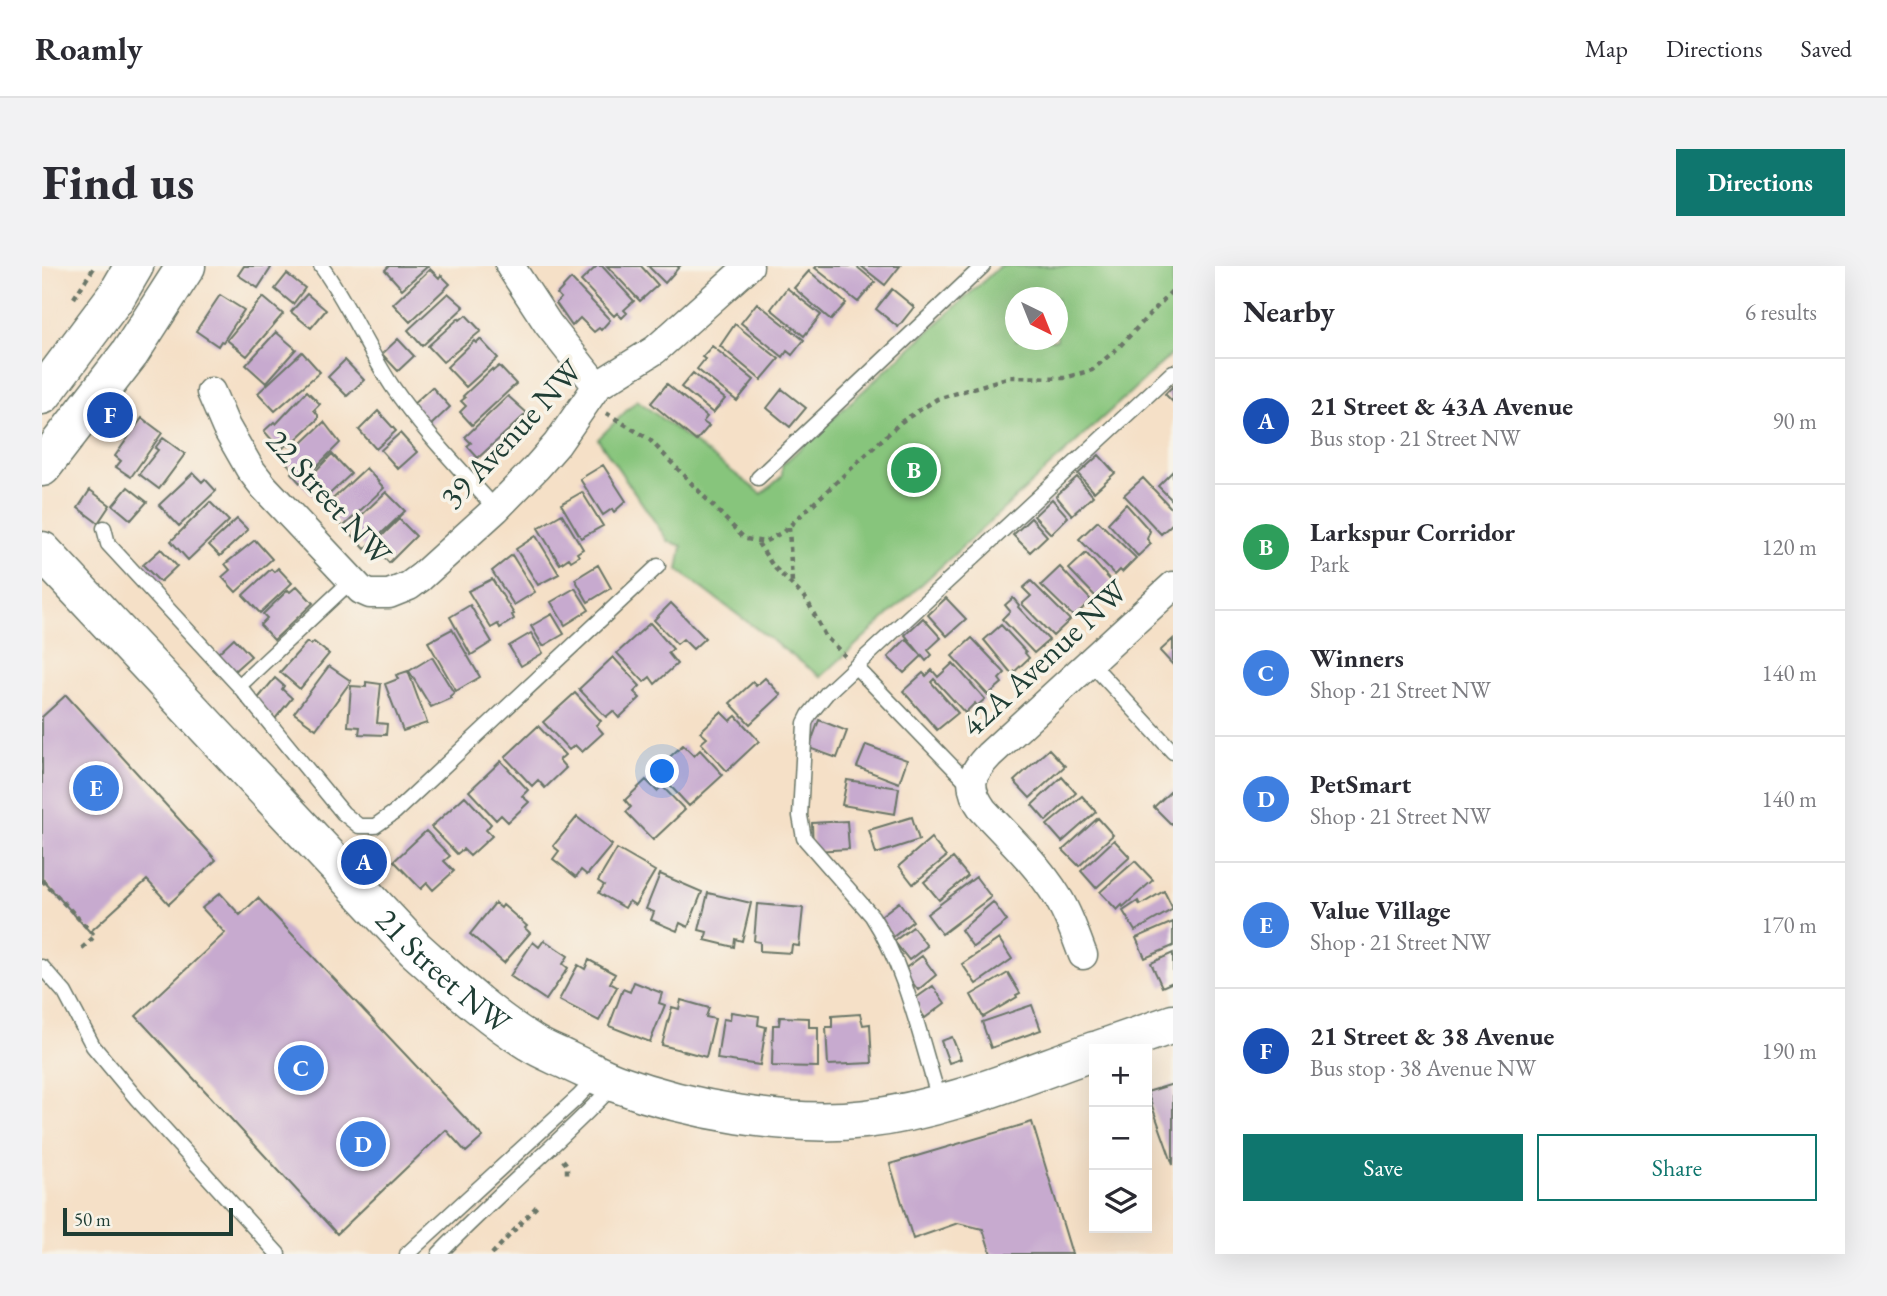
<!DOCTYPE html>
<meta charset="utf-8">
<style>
:root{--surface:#fff;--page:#f2f2f3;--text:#2b2b33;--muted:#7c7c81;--line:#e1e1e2;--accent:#0f766e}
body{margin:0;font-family:"EB Garamond",serif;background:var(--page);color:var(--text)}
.controls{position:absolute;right:21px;bottom:21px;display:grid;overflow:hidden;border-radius:0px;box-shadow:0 7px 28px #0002}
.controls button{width:63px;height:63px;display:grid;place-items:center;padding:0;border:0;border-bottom:2px solid var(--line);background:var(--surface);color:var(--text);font:35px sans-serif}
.compass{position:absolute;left:963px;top:21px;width:63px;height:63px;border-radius:50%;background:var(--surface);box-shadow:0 7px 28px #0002;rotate:137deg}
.scale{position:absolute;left:21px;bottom:18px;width:170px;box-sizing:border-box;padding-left:7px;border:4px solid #1f3d34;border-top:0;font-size:19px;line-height:24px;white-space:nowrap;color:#1f3d34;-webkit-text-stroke:5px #f7f3e8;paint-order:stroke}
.you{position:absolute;left:621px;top:506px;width:24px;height:24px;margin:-18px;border:5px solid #fff;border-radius:50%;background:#1a73e8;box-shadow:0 0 0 10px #1a73e833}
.badge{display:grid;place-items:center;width:46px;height:46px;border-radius:50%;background:var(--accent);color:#fff;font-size:23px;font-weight:700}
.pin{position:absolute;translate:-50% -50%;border:4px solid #fff;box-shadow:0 2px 7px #0006}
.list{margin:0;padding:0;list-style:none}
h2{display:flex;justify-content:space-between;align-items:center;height:91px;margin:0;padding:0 28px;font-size:30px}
h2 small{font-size:23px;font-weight:400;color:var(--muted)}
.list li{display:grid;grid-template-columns:46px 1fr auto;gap:21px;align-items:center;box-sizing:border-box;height:126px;padding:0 28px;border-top:2px solid var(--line)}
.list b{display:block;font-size:26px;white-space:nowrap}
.list p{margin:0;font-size:23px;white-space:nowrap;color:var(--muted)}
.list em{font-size:23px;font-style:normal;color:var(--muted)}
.actions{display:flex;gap:14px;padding:21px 28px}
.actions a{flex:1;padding:16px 0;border:2px solid var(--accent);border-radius:0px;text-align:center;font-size:24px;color:var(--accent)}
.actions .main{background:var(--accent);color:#fff}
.icon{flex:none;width:38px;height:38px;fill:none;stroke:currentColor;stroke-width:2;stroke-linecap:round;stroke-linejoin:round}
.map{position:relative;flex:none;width:1131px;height:988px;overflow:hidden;border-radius:0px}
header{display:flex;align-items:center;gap:42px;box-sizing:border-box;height:98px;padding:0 35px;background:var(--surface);border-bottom:2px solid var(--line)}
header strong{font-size:33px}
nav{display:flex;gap:38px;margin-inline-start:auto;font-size:24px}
.intro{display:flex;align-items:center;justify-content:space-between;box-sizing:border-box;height:168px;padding:0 42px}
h1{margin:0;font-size:49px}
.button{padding:18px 32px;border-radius:0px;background:var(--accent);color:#fff;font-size:24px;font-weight:700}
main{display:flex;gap:42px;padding:0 42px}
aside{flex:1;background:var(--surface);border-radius:0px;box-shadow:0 7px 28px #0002}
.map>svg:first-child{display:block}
.green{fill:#87c57b;stroke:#538158;stroke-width:2;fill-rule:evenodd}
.building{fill:#c7aacf}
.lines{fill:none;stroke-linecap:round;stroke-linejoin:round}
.lane-casing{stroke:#6a7667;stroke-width:17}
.street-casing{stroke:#6a7667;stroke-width:31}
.secondary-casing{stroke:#6a7667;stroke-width:41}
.path{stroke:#6a7667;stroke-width:4.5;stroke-dasharray:5 5;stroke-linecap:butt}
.lane{stroke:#fff;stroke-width:14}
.street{stroke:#fff;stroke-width:28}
.secondary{stroke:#fff;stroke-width:38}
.labels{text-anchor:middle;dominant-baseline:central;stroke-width:7;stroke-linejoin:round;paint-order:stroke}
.street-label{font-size:32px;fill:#1f3d34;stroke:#f7f3e8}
</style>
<header>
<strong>Roamly</strong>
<nav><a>Map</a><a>Directions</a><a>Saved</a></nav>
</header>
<div class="intro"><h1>Find us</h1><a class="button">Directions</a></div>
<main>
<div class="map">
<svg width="1131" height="988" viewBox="0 0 1131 988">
<rect width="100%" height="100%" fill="#f7f3e8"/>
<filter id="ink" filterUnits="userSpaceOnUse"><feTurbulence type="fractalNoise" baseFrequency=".0143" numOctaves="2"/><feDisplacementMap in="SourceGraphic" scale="14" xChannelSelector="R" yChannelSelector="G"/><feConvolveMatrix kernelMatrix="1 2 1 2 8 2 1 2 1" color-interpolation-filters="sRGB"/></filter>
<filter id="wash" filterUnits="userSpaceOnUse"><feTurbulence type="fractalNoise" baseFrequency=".00686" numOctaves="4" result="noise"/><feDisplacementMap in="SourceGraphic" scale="28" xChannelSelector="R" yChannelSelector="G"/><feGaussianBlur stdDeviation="1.57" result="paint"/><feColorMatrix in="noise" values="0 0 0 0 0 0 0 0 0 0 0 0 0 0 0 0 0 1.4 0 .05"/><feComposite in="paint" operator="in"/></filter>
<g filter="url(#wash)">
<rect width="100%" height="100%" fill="#f5e0c7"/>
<!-- green -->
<path class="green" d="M958 0H1131V87L779 411 636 304 640 280 626 275 556 173 595 134 720 228 740 210V199ZM973 32H1015V74H973Z"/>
<g id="blocks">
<!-- building -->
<path class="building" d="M202 0H226L229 2 216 22 196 9Z
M347 0H386L360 23 343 4Z
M555 0H560L592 35 582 44 585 47 580 52 575 47 572 50 539 15Z
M565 0H599L616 19 598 35Z
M606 0H638L623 17Z
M775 0H814L833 16 816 36 773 2Z
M819 0H858L843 19Z
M388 3 397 12 399 9 408 18 368 56 351 38Z
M767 5 804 37 789 54 752 22Z
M245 8 263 22 251 38 233 23Z
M529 13 568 54 559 64 557 62 552 66 538 52 530 60 514 37 519 32 515 28Z
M745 22 779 49 762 70 729 43Z
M850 23 872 41 856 61 834 43Z
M406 27 422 41 380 80 366 64Z
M265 28 284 44 269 62 249 46Z
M178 29 202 44 181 76 179 75 176 80 154 65Z
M221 31 241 48 205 90 185 74Z
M715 37 762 74 750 89 745 85 741 91 699 57Z
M424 49 439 65 401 96 386 80 417 52 418 54Z
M693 58 737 93 719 114 678 80Z
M234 66 254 83 224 117 204 99Z
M356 73 372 90 356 105 340 88Z
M438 73 456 92 424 121 405 101 432 75 434 77Z
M670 80 712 114 695 135 655 103 663 93 660 91Z
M260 86 278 106 233 145 216 127Z
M303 94 322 114 305 130 286 111Z
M457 100 474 118 430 159 418 146 424 140 419 135 423 132 421 130 450 103 451 105Z
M651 107 683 133 671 147 639 121Z
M625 118 665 151 661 156 667 160 654 175 609 137Z
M1131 120V136L1123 128Z
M390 121 408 141 388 160 369 140Z
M740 123 764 142 748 161 725 142Z
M265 125 278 138 272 144 276 149V153L247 180 245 178 239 184 222 165 232 156 234 158Z
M466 130 485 147 436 192 425 180 429 177 423 171Z
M336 145 354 165 334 183 317 164Z
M100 152 120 167 89 211 74 201 79 195 73 190Z
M282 156 298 177 258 217 249 207 252 205 242 194Z
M358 167 375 186 356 203 339 184Z
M121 172 143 188 117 223 97 208 116 184 113 182Z
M290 188 309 208 278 237 260 219Z
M1057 189 1073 207 1052 226 1036 208Z
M561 199 584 235 572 246 570 243 561 249 538 213Z
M324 202 342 222 301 261 282 241Z
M1131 205V235L1116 220Z
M151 207 160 216 163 213 174 225 137 260 117 239Z
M1035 211 1051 230 1030 249 1014 230Z
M1101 212 1131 244V257L1119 268 1082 229Z
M86 221 105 236 89 254 71 239Z
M48 224 68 239 56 257 36 242Z
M344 226 363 245 323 283 305 263Z
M540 226 561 260 539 272 519 238Z
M1010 233 1026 251 1009 268 992 250Z
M168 236 187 255 146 294 129 275Z
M1084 238 1108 265 1105 273 1109 278 1096 290 1066 257Z
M520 248 541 283 535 287 537 290 529 295 527 292 518 298 496 262Z
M989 252 1005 270 988 286 971 269Z
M195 253 206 264 178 290 167 279Z
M357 253 374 270 347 297 339 288 335 291 328 284 329 281Z
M1056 255 1094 292 1080 306 1078 304 1073 309 1037 273Z
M494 270 517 308 496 319 474 283Z
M213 274 230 293 194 326 180 311 188 304 183 298Z
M119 283 135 300 118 316 101 299Z
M1044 287 1070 316 1054 331 1027 303Z
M470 289 493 326 472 339 450 305Z
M556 299 569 322 546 336 533 313Z
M1018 301 1049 334 1032 351 999 319Z
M236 302 250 317 218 347 201 329 229 303 232 306Z
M450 313 472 348 470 349 472 353 458 362 456 358 449 362 426 325Z
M989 315 1028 354 1011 370 980 338 989 330 981 322Z
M255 320 271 337 232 374 218 359 225 352 221 348 246 324 248 326Z
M533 322 547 344 523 359 509 336Z
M904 332 924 353 905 370 886 349Z
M971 332 977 339 976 341 1007 374 992 387 960 353 968 345 963 339Z
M629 337 663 372 651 383 641 373 635 378 612 354Z
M428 339 450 376 429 389 408 351Z
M510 348 522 368 501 380 489 360Z
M881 352 899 372 886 384 890 389 884 395 863 369Z
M608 357 631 383 626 387 635 398 613 418 608 411 602 416 575 387Z
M959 359 984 386 983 387 987 392 970 408 942 374Z
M410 363 438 411 414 425 386 376Z
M489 367 501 387 479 400 467 380Z
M192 372 209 390 191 406 175 388Z
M930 372 963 407 957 413 960 417 946 429 910 390Z
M864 373 880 390 862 407 846 391Z
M1131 373V399L1118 385Z
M265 376 269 379 272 376 287 388 258 423 238 406Z
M390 391 412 427 408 430 409 432 389 441 367 405Z
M571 391 598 420 592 426 598 432 577 452 571 445 564 451 537 423Z
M911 397 943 433 935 440 933 437 923 447 892 413 889 416 916 447 895 464 861 425 881 407 884 410 890 404 896 411Z
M287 400 309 415 274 463 252 447Z
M366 405 385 457 361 465 343 418 356 413 354 409Z
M233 412 242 420 240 423 250 432 233 453 213 436Z
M723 412 739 429 708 458 688 437 711 416 714 420Z
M324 416 339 418 335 457 345 458 344 469 317 468 318 461 306 460 309 420 324 421Z
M533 427 559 455 554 459 561 467 540 486 533 479 527 484 501 456Z
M24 429 174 594 127 638 105 614 48 666 0 613V451Z
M679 446 688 455 694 450 717 475 685 505 659 477 665 472 658 466Z
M777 454 805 465 795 492 767 482Z
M496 460 523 489 517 494 524 502 503 522 496 514 490 520 463 491Z
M641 479 652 490 658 484 681 509 647 540 621 512 628 506 620 498Z
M824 479 865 494 857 517 815 501Z
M1007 483 1023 500 988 532 972 515Z
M459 495 486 524 480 530 487 536 466 556 459 549 454 554 427 525Z
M1020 511 1034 527 1004 555 990 539Z
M604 514 615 525 620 520 643 544 611 574 584 546 589 541 583 534Z
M805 514 857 522 853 548 800 539Z
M1131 523V556L1129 558 1112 541Z
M423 530 449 558 444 564 450 570 428 590 421 583 415 588 389 561Z
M1040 530 1054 546 1020 576 1005 559Z
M535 551 570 579 545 609 539 604 534 611 511 593 517 585 511 580Z
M870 551 877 574 834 588 827 564Z
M1056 552 1071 569 1037 600 1021 584Z
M805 555 807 583 771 585 770 557Z
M384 565 408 590 402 595 412 605 391 624 385 617 379 623 352 595Z
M889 572 904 591 871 618 857 600Z
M1072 574 1088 591 1054 622 1039 605Z
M575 583 613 605 593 639 587 635 583 642 557 627 562 619 556 615Z
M911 592 926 610 897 634 882 616Z
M1093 595 1111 614 1081 641 1080 639 1075 644 1058 626Z
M618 608 660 626 646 661 638 657 635 665 609 654 612 646 604 643Z
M934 611 949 631 900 668 885 648Z
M1122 625 1131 643 1093 665 1081 645 1096 635 1098 639Z
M178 627 198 649 216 632 441 871 424 886 404 864 295 968 94 750 183 667 160 642Z
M666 627 709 637 700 675 693 673 692 681 663 674 665 666 657 664Z
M857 636 871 655 851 671 836 652Z
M951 636 965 655 931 681 919 664Z
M453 637 459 642 461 639 485 660 483 662 488 667 462 697 428 668Z
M715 638 761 642 757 680 750 679 749 687 718 685V676L712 675Z
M1131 656V680L1103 692 1094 672Z
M871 661 885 680 867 694 852 675Z
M957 673 970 693 934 718 920 698Z
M502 674 526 690 521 698 526 702 504 734 468 710 491 676 497 681Z
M1131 687V716L1120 721 1109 697Z
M880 690 894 709 876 724 861 704Z
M547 694 573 708 568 717 575 721 557 755 517 734 536 699 543 703Z
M966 707 978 727 974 729 975 731 941 751 929 729Z
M592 716 620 727 617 737 623 739 608 776 567 760 581 723 588 726Z
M891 720 903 737 883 752 871 734Z
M639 734 667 742 664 751 673 753 664 791 620 779 630 741 637 743Z
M990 739 999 764 949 782 940 756Z
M689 746 717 750 716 759 724 761 718 799 675 793 681 753 688 754Z
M818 748 821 759 828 758 830 797 786 799 784 761H790V750Z
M738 751 767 752V761H776V801L730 800 731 759H737Z
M910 771 919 793 907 797 899 775Z
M1131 818V899L1105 826Z
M990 856 1030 988H949L941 963 916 957 871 973 848 898Z"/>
</g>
</g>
<g filter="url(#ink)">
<use href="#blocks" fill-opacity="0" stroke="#6a7667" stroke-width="2"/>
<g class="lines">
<defs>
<path id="lane" d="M279 0C306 37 324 81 350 120 380 164 418 203 454 243
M716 212 941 0
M62 262 66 278 197 420 301 547 317 560H333L353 546 616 300
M1048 396 1131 486
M814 401 929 520
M197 420 309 315
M0 701 23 727 51 780 95 833 236 988
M898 836C879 776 864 702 830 650L762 572 758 550 763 457 767 449 785 427 1131 106
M365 988 536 831 556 810
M397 988C453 930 516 878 572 819"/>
<path id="street" d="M468 0 506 58 555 120
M169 126 184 161 208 203 222 221 319 324 328 328H347L367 320 379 311 454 243 494 202 515 178 555 120 613 84 707 0
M1041 689C1033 669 1027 648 1015 630 995 598 966 571 941 544 924 520 928 509 947 489L1131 320"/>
<g id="secondary">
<path d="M0 129 75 29 92 0"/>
<path d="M0 201 88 87 144 0"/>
<path id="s1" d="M0 285 373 683C410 716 446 750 488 776 500 784 514 789 526 795 542 802 558 811 574 817 647 844 747 862 824 853 902 844 978 811 1052 785"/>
<path d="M1059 783 1131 758"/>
</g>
</defs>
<!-- lane casing -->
<use href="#lane" class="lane-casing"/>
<!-- street casing -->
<use href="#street" class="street-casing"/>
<!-- secondary casing -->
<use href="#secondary" class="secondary-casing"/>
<!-- path -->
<path class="path" d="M32 32 53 0
M564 147 607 173 699 269 704 273 722 276 741 266 859 156 895 133 968 111 1022 112 1050 104 1076 82 1131 24
M747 261 750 317
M716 277 731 300 765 334 783 370 803 390
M0 614 53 670 39 683
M521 894 525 899V911
M450 988 497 938"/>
<!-- lane -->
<use href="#lane" class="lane"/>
<!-- street -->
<use href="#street" class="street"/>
<!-- secondary -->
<use href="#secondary" class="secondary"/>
</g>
</g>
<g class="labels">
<!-- street labels -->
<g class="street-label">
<text transform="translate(469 168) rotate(-47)">39 Avenue NW</text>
<text transform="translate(287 231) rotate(48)">22 Street NW</text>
<text transform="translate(1002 392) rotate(-43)">42A Avenue NW</text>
<text stroke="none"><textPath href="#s1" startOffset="581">21 Street NW</textPath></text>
</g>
</g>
</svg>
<div class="controls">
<button>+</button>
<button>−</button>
<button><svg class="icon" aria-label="layers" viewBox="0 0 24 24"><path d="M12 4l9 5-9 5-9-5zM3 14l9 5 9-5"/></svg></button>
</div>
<svg class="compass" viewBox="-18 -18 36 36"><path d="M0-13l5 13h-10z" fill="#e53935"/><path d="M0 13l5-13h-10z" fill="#7c7c81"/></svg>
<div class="scale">50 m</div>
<div class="you"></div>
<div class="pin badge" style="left:322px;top:596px;background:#1a4fb4">A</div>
<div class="pin badge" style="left:872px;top:204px;background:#2e9e5b">B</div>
<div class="pin badge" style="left:259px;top:802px;background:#3f7fe0">C</div>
<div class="pin badge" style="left:321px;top:878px;background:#3f7fe0">D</div>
<div class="pin badge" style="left:54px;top:522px;background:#3f7fe0">E</div>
<div class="pin badge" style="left:68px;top:149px;background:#1a4fb4">F</div>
</div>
<aside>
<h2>Nearby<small>6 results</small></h2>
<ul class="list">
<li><span class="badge" style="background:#1a4fb4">A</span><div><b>21 Street &amp; 43A Avenue</b><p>Bus stop · 21 Street NW</p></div><em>90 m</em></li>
<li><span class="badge" style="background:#2e9e5b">B</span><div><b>Larkspur Corridor</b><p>Park</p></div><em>120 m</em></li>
<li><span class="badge" style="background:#3f7fe0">C</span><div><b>Winners</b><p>Shop · 21 Street NW</p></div><em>140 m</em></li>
<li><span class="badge" style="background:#3f7fe0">D</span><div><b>PetSmart</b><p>Shop · 21 Street NW</p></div><em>140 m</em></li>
<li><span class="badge" style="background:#3f7fe0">E</span><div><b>Value Village</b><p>Shop · 21 Street NW</p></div><em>170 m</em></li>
<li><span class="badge" style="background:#1a4fb4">F</span><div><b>21 Street &amp; 38 Avenue</b><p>Bus stop · 38 Avenue NW</p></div><em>190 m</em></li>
</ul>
<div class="actions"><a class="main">Save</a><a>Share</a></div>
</aside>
</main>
